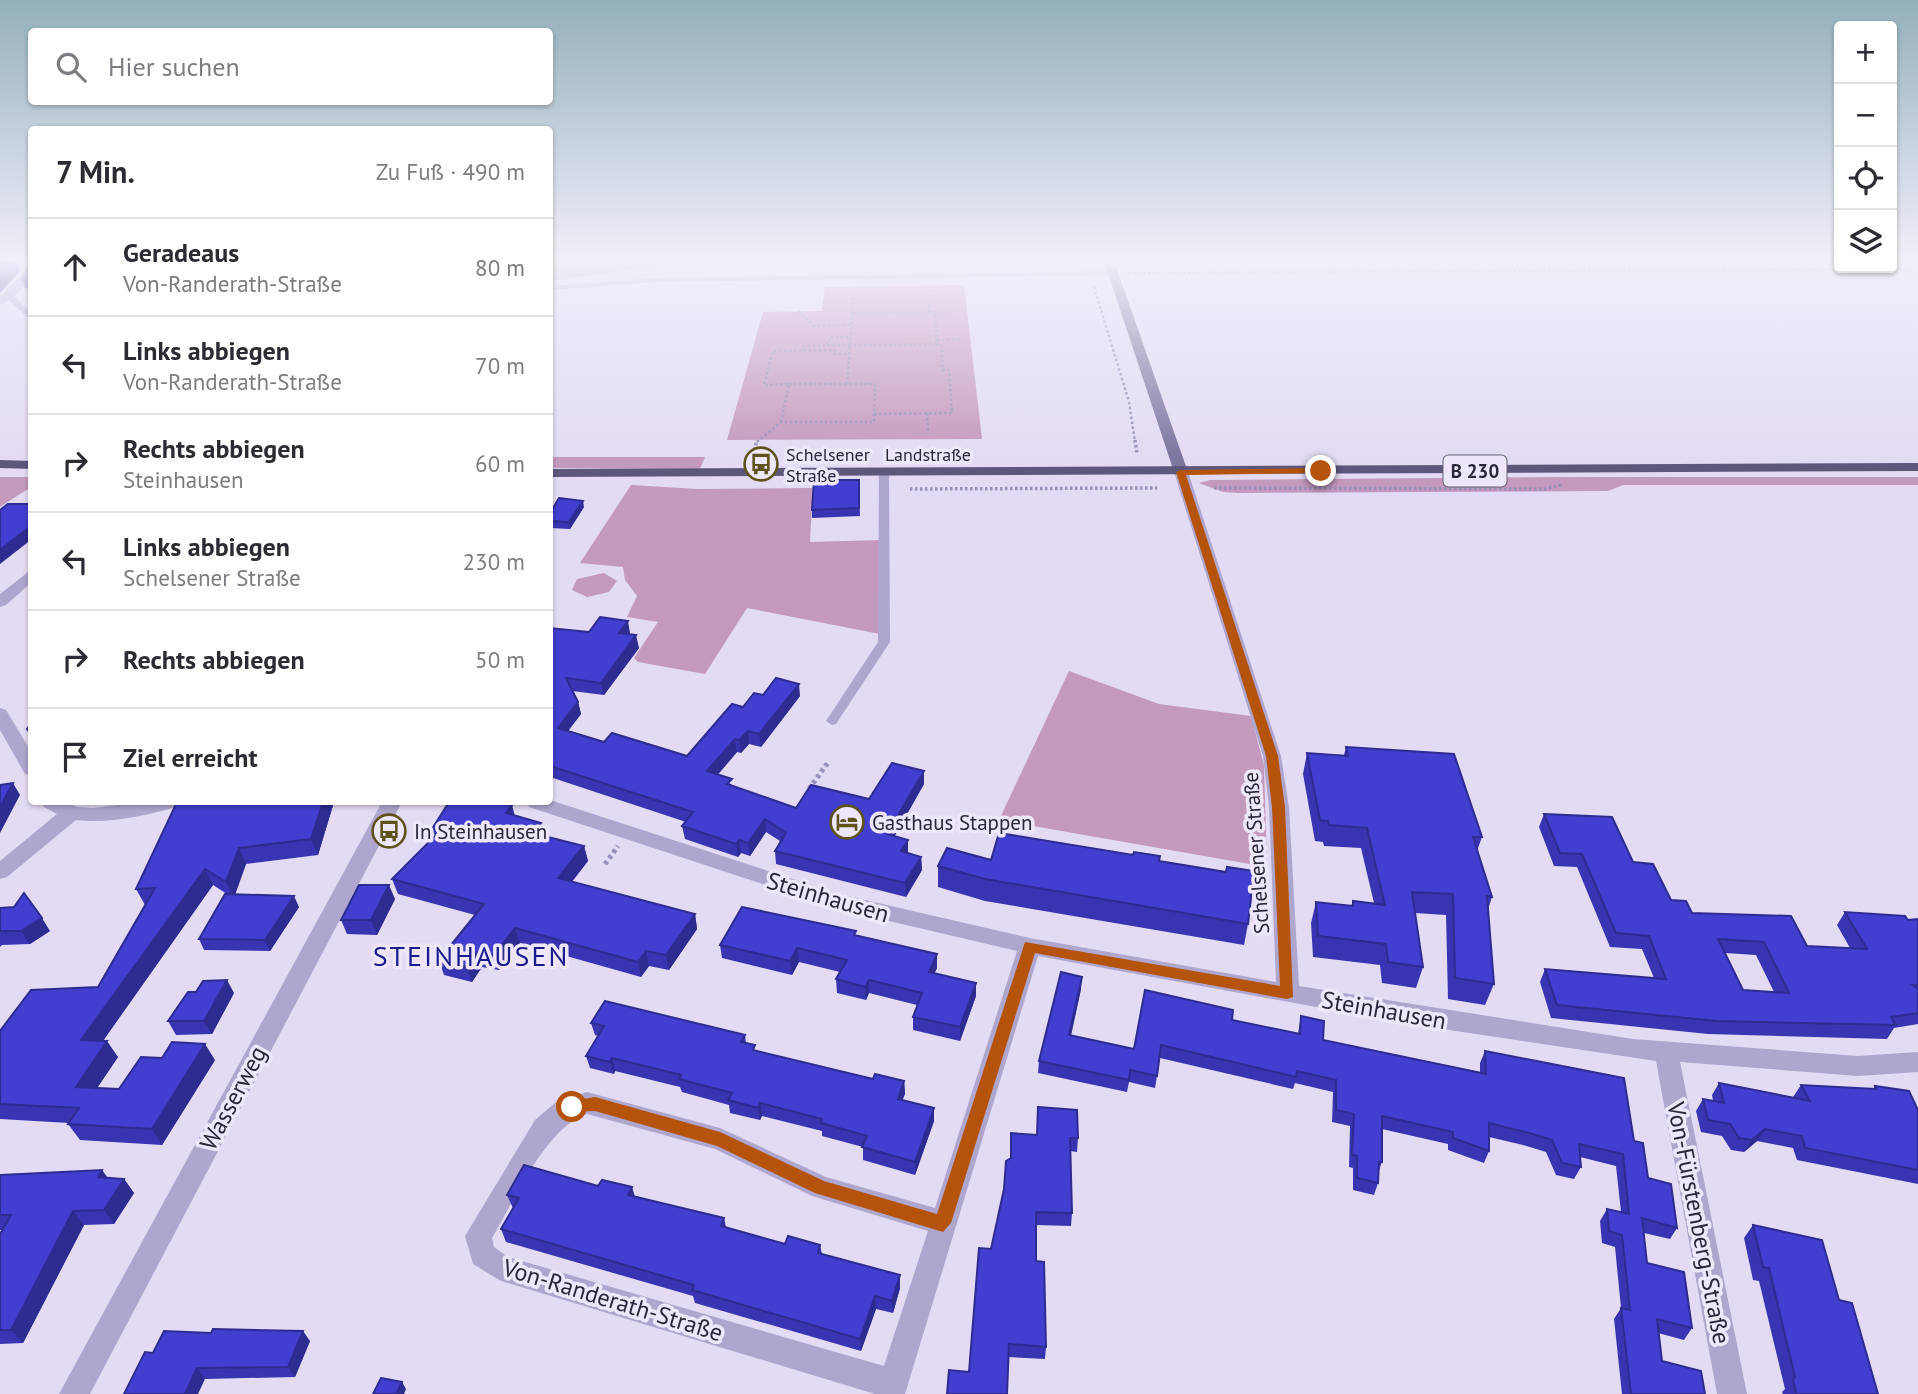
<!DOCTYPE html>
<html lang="de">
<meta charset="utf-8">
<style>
:root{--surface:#fff;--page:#f2f2f3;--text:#2b2b33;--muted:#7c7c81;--line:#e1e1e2}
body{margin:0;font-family:"PT Sans",sans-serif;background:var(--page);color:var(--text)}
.controls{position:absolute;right:21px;top:21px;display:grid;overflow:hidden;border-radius:7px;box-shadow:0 2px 5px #0004}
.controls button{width:63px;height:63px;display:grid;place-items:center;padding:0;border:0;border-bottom:2px solid var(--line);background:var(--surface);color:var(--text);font:35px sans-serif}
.stop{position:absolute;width:21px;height:21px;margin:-16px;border:5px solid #b45309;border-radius:50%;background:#fff}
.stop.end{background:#b45309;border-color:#fff;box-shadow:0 2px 7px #0008}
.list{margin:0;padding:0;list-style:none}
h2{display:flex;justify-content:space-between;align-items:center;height:91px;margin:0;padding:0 28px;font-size:30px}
h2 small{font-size:23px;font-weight:400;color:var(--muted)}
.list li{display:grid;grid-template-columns:46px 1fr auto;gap:21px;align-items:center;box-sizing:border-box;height:98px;padding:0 28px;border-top:2px solid var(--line)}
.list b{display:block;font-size:26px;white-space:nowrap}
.list p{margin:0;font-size:23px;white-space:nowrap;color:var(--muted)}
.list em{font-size:23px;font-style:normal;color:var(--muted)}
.icon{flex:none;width:38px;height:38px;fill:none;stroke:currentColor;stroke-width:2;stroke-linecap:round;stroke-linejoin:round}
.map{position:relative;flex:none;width:1918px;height:1394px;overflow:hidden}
.search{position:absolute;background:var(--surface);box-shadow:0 2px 5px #0004;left:28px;top:28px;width:525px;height:77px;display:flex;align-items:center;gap:18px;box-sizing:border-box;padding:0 24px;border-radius:7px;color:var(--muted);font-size:26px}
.panel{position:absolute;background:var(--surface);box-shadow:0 2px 5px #0004;left:28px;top:126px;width:525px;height:679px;border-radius:7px}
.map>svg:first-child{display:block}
.green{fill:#c499be}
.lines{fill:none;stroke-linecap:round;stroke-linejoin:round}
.path-far2{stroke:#9990b9;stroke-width:2.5;stroke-dasharray:2.5 2.5;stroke-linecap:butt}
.path-far1{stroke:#9990b9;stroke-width:3.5;stroke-dasharray:2.5 2.5;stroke-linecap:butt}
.path{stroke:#9990b9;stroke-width:5;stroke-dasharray:3.5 3.5;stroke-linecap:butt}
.lane{fill:#afa6cd;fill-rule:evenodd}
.street{fill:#afa6cd;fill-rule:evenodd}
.secondary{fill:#7d77a0;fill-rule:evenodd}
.primary{fill:#5c577b;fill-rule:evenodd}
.wall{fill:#3935b2;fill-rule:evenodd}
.shaded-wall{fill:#2e2b91}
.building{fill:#423ecf;stroke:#2e2b91;stroke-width:2;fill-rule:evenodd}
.route{fill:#b45309}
.labels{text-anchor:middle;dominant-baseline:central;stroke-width:7;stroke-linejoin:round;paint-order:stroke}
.far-poi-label{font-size:18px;fill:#292738;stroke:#eee7fb;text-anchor:start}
.far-street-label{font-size:18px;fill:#292738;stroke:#eee7fb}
.shield{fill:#eee7fb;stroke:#646172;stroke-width:2}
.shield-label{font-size:19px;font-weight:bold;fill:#292738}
.poi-label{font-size:21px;fill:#292738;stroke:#eee7fb;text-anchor:start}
.street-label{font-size:21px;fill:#292738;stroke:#eee7fb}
.near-street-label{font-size:24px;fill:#292738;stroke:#eee7fb}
.near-quarter-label{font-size:28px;letter-spacing:2px;fill:#1d1a8d;stroke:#eee7fb}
</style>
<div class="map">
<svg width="1918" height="1394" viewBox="0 0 1918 1394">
<rect width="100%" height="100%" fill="#e3dbf4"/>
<!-- green -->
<path class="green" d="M550 261H665L656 266 550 281Z
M964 285 982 439 727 440 763 312 822 311 825 287Z
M550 457H705L700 469 550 468Z
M0 477H31V487L0 507Z
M1557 477H1918V485H1623L1608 491 1239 493 1223 492 1199 483 1210 480Z
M631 485 698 489 813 488 810 542 881 540 880 634 747 608 705 674 638 662 634 658 658 622 627 617 637 596 625 580 623 567 580 563Z
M604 573 617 581 609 592 587 597 572 590 577 579Z
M1069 671 1159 704 1251 716 1264 765 1267 867 999 820Z"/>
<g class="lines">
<!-- path-far2 -->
<path class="path-far2" d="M1514 261 1521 271
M663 266 671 261
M1128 273 1918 269
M1094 287 1129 402 1135 442
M799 311 814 326 851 325
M929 312 931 290
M853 313 948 312
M937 340 959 339
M849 345 937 344 935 312
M828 346 830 337H850
M802 351 803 346 849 345
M789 384H847
M927 413 928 433
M874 414 952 413 949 370H943L941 344H937
M781 422 789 384 764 385 773 351 835 350 834 354H848
M757 442 781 422H874L875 384H847L854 291"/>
<!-- path-far1 -->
<path class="path-far1" d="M1135 440 1137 454
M753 455 757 440
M1214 488 1545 489 1561 485
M910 489 1157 488"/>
<!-- path -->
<path class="path" d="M809 789 829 761
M605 864 618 846"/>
<!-- lane -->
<path class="lane" d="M1113 271 1117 273 1116 275 658 282 550 290V286L658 278Z
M6 294H12L32 314V321L6 298Z
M884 470 889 473 890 642 836 724 832 725 826 721 878 642 879 473Z"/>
<!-- street -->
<path class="street" d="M32 264C32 281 15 299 0 305V297Z
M1181 468 1188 472 1281 756 1289 807 1299 986 1633 1039 1858 1056 1918 1052V1072L1858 1076 1680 1062 1747 1394H1717L1656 1061 1409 1024 1038 956 905 1394H875L501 1281 473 1264 465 1236 535 1120 556 1102 587 1092 720 1128 826 1177 935 1208 1017 951 838 909 529 807 527 802 550 800 839 894 1030 938 1276 982 1269 807 1263 756 1174 472ZM587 1114 715 1149 812 1196 928 1231 884 1366 508 1257 494 1247 492 1238C514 1201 546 1127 587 1114Z
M32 569V582L6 605 0 607V594Z
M0 708 6 710 32 753V776L25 774 0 730Z
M42 802H65L77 807 93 808 140 802H179L176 807C144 816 108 824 76 820L7 877 0 879V861L57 814 44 807Z
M382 802H402L90 1394H59Z"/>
<!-- secondary -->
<path class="secondary" d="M1104 261H1114L1188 472 1186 475 1181 476 1174 472Z"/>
<!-- primary -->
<path class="primary" d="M0 460 32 461V469L0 468Z
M1918 463V471L550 477V469Z"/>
</g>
<!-- wall -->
<path class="wall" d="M32 261V290L25 288 22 280Z
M859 480 860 516 812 518V510Z
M584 507 570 529 550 528V513Z
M550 628 589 632 630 633 629 634 639 648 604 695 572 691 578 702 581 714 568 731 604 742 687 756 743 707 763 695 800 696 761 747 749 744 741 753 737 752 718 774 733 786 796 808 869 799 924 784 894 836 908 840V853L921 857 922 870 906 897 776 864 775 851 780 841 766 832 750 856 741 853 738 857 685 839 682 826 686 822 550 777Z
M1346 747 1482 837 1477 851 1492 897 1488 909 1494 984 1485 1005 1448 999 1446 915 1415 913 1423 967 1416 988 1382 983 1380 965 1313 957 1311 923 1316 902 1351 906 1353 901 1374 903 1361 848 1324 846 1323 842 1315 841 1303 774 1307 753 1344 755Z
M334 802 318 855 246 864 235 894 299 907 270 951 204 950 199 939 227 894 213 885 103 1041 118 1057 97 1088 119 1089 215 1060 162 1145 80 1140 68 1124 69 1123 0 1119V1031L98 987 145 905 136 889Z
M1544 814 1633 862 1671 900 1692 913 1807 946 1850 948 1837 925 1845 912 1908 920 1918 919V1024L1894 1028 1887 1039 1708 1034 1551 1018 1540 982 1545 969 1654 978 1642 949 1610 947 1577 867 1554 866 1539 827ZM1725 953 1756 955 1774 992 1743 990Z
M515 815 545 836 584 846 588 861 572 882 695 914 697 929 669 970 649 966 641 977 520 943 499 970 482 967 472 982 444 975 439 960 475 915 398 894 392 879 435 836 432 829Z
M1159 861 1248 924 1244 945 985 901 938 887V866Z
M395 899 377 935 347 934 341 920Z
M0 908 50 931 30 944 2 945 0 947Z
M856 935 937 954V968L934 973 976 983V996L960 1041 913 1030V1017L917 1005 869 993 866 1000 837 993 836 979 840 972 799 962 792 975 722 958 720 945Z
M1081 989 1071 1036 1134 1049 1232 1020 1298 1034 1301 1016 1323 1040 1480 1072V1063L1485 1051 1634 1141 1648 1178 1677 1228 1670 1239 1644 1233 1647 1263 1692 1328 1684 1340 1658 1333 1662 1361 1705 1394H1622L1614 1319 1621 1308 1615 1247 1602 1243 1600 1221 1607 1209 1621 1212 1616 1166 1580 1157 1581 1167 1574 1179 1556 1175 1546 1152 1523 1145 1489 1137V1151L1484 1163 1448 1150V1144L1382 1129V1162L1378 1173V1183L1374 1195 1353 1190V1168L1349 1167 1350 1126 1332 1122 1333 1092 1295 1083 1293 1089 1160 1058 1155 1088 1129 1082 1127 1092 1038 1073 1039 1061Z
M234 993 212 1034 176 1035 168 1021Z
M591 1023 745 1035 746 1043 756 1051 873 1079 904 1081 905 1094 902 1100 934 1108V1121L915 1175 863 1160V1147L822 1136V1131L762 1116 760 1120 730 1113 729 1105 682 1092 680 1087 615 1071 614 1074 590 1068 586 1056 598 1036 595 1035Z
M1719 1083 1793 1097 1801 1085 1873 1089 1875 1086 1918 1110V1184L1797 1160 1793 1148 1757 1141 1744 1152 1731 1150 1722 1136 1701 1132 1696 1111 1703 1099 1713 1101 1712 1095Z
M1038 1107 1078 1138 1077 1152 1070 1151 1072 1213 1071 1226 1036 1225V1261L1046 1347 1045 1359 1008 1357 969 1372 991 1249 1004 1189 1037 1135Z
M102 1170 107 1178 124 1179 134 1193 114 1224 84 1225 23 1343 0 1344V1234L3 1230H0V1175Z
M507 1195 635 1196 724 1218 726 1227 785 1244 820 1245 822 1254 900 1288 893 1313 876 1309 861 1351 695 1303 693 1296 506 1242 501 1229 513 1208Z
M1753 1225 1839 1300 1878 1394H1783L1782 1392 1785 1389 1759 1281 1753 1280 1744 1238Z
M310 1341 295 1377 205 1379 153 1353Z"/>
<!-- shaded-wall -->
<path class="shaded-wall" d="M17 263 20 271 0 293V281Z
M583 501 584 507 570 529 569 522Z
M32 525V539L0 564V550Z
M628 621 630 633 621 645 619 633Z
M636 635 639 648 604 695 601 683Z
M799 684 800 696 761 747 759 734Z
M578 702 581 714 561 740 558 728Z
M748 731 749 744 741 753 739 740Z
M735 739 737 752 710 784 707 771Z
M924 771V784L888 848 887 834Z
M13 783 20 795 0 833V807Z
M323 802H334L318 855 311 839Z
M512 805 516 820 506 813Z
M765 819 766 832 750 856 748 843Z
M541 823 545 838 532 833Z
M739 840 741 853 738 857 736 844Z
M908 840V854L901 851Z
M584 846 588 861 562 893 558 878Z
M239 848 246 864 234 898 226 882Z
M921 857 922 870 906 897 905 883Z
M205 869 213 885 92 1056 81 1040Z
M389 885 395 899 377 935 371 920Z
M294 896 299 907 270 951 265 940Z
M695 914 697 929 669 970 666 955Z
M42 918 50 931 30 944 21 931Z
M515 928 520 943 499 970 494 955Z
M797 948 799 962 792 975 790 961Z
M646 951 649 966 641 977 638 962Z
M477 952 482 967 472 982 467 967Z
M937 954V968L929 986V972Z
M1082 977 1081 989 1068 1047 1069 1035Z
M227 980 234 993 212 1034 204 1021Z
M869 980V993L866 1000 865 987Z
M976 983V996L960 1041V1027Z
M107 1041 118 1057 87 1103 76 1087Z
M205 1044 215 1060 162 1145 152 1129Z
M612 1058 615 1071 614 1074 610 1062Z
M904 1081 905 1094 898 1111V1099Z
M760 1103 762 1116 760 1120 758 1108Z
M934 1108V1121L915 1175V1162Z
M1765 1129 1757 1141 1744 1152 1752 1140Z
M102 1170 112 1184 98 1177Z
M124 1179 134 1193 114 1224 104 1210Z
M632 1187 636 1200 628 1195Z
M73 1211 84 1225 23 1343 11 1330Z
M900 1275V1288L893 1313 892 1301Z
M875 1296 876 1309 861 1351 860 1339Z
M303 1331 310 1341 295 1377 288 1367Z
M197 1368 205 1379 198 1394H185Z
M402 1382 406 1389 404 1394H396Z"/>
<!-- building -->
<path class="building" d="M30 261H32V282L22 280 28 268Z
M0 262 17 263 0 281Z
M814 480H859V508L812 510Z
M559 498 583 501 569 522 550 521V513Z
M8 504H32V525L0 550V510Z
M600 617 628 621 619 633 636 635 601 683 566 678 578 702 558 728 604 742 612 733 687 756 732 704 743 707 754 693 763 695 776 678 799 684 759 734 748 731 739 740 735 739 707 771 732 779 727 784 796 808 811 785 869 799 892 763 924 771 887 834 908 840 901 851 921 857 905 883 775 851 786 833 765 819 748 843 739 840 736 844 682 826 693 812 550 766V628L589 632Z
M32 723V735L27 729Z
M1346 747 1454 754 1482 837H1473L1492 897 1487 896 1494 984 1455 978 1453 894 1412 892 1423 967 1388 962 1386 944 1318 936 1316 902 1353 906V901L1385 905 1367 828 1329 825 1328 821 1320 820 1307 753 1348 756Z
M13 783 0 807V785Z
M177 802H323L311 839 239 848 226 882 205 869 81 1040 107 1041 76 1087 119 1089 141 1057 162 1058 172 1042 205 1044 152 1129 68 1124 79 1108 0 1104V1031L31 990 98 987 155 888 136 889Z
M449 802H484L512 805 506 813 541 823 532 833 584 846 558 878 695 914 666 955 646 951 638 962 515 928 494 955 477 952 467 967 439 960 484 904 392 879 442 829H432Z
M1544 814 1612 817 1633 862 1653 864 1671 900 1686 901 1692 913 1791 916 1807 946 1867 949 1845 912 1905 916 1908 920 1918 919V985H1913L1918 989V1013L1891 1017 1896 1025 1716 1021 1557 1005 1545 969 1666 979 1649 936 1616 933 1582 854 1560 853ZM1718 939 1764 942 1789 993 1743 990Z
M999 833 1133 855 1134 852 1160 856 1159 861 1226 872 1227 867 1254 871 1248 924 985 879 938 866 947 848 991 860Z
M359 885H389L371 920H341Z
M24 893 42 918 21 931H0V908L14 907Z
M225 894 294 896 265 940 199 939Z
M742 907 856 931 854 935 937 954 929 972 976 983 960 1027 913 1017 922 993 869 980 865 987 836 979 847 960 797 948 790 961 720 945Z
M1061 972 1082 977 1069 1035 1134 1049 1145 990 1233 1010 1232 1020 1300 1034 1301 1016 1324 1021 1323 1040 1486 1074 1485 1051 1624 1078 1634 1141 1643 1143 1648 1178 1671 1184 1677 1228 1642 1218 1647 1263 1684 1272 1692 1328 1657 1319 1662 1361 1701 1371 1705 1394H1631L1621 1308 1630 1310 1622 1235 1609 1231 1607 1209 1629 1214 1623 1154 1579 1144 1581 1167 1562 1163 1552 1140 1529 1133 1489 1123V1151L1453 1138V1132L1382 1116V1162H1379L1378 1183 1357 1178V1156L1352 1155 1354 1114 1336 1110V1080L1297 1071 1296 1077 1161 1045 1157 1076 1130 1070 1129 1080 1039 1061Z
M227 980 204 1021H168L188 992H196L203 981Z
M605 1001 745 1035 741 1042 755 1045 753 1050 873 1079 875 1074 904 1081 898 1099 934 1108 915 1162 862 1147 867 1136 821 1123 822 1119 760 1103 758 1108 728 1100 732 1093 679 1079 681 1075 612 1058 610 1062 586 1056 604 1026 591 1023Z
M1719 1083 1810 1101 1801 1085 1876 1089 1875 1086 1909 1091 1918 1110V1170L1805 1148 1802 1136 1765 1129 1752 1140 1739 1138 1730 1124 1708 1120 1703 1099 1724 1103Z
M1038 1107 1077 1110 1078 1138H1070L1072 1213 1036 1212V1261L1044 1262 1046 1347 1009 1344 1007 1394H947L949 1370 969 1372 979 1248 991 1249 1004 1189 1006 1161 1011 1158V1133L1037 1135Z
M524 1165 598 1186 602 1180 632 1187 628 1195 724 1218 721 1226 785 1244 788 1236 820 1245 818 1253 900 1275 892 1301 875 1296 860 1339 692 1290 694 1285 501 1229 519 1198 507 1195Z
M102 1170 98 1177 124 1179 104 1210 73 1211 11 1330H0V1234L11 1215H0V1175Z
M1753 1225 1822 1240 1839 1300 1852 1303 1878 1394H1796L1793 1379 1795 1377 1769 1268 1763 1267Z
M213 1329 303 1331 288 1367 197 1368 185 1394H124L145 1352 153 1353 164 1331 211 1333Z
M381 1378 402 1382 396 1394H373Z"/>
<!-- sky -->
<linearGradient id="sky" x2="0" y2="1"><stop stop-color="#93b0bb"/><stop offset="0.57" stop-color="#f2effa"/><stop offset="1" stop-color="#f2effa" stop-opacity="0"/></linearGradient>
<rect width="1918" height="456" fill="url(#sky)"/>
<!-- route -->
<path class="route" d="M1321 468 1324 473 1186 475 1278 756 1285 807 1293 997 1287 999 1035 953 951 1223 943 1232 815 1193 717 1146 595 1111 566 1112V1102L595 1097 720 1132 824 1181 937 1214 1025 942 1280 986 1272 807 1266 756 1176 472 1181 470Z"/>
<!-- icons -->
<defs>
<symbol id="bus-ring" viewBox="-11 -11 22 22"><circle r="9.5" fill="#eee7fb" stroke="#5d531a" stroke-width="1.5"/><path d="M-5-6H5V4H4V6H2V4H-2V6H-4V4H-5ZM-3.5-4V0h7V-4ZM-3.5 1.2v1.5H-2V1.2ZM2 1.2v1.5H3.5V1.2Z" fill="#5d531a"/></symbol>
<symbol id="hotel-ring" viewBox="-11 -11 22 22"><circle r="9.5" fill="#eee7fb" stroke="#5d531a" stroke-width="1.5"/><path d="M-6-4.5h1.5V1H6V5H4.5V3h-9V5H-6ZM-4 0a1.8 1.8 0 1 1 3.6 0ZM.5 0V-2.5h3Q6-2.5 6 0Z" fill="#5d531a"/></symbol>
</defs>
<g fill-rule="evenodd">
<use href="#bus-ring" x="742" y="445" width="38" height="38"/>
<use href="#hotel-ring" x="828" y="803" width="38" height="38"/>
<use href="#bus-ring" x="370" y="812" width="38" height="38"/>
</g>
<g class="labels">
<!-- far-poi labels -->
<g class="far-poi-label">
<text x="786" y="454">Schelsener<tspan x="786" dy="21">Straße</tspan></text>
</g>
<!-- far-street labels -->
<g class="far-street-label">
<text x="928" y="454">Landstraße</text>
</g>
<!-- shield labels -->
<rect class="shield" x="1443.5" y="455.5" width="63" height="31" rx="5"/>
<g class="shield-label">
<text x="1475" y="471">B 230</text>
</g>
<!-- poi labels -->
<g class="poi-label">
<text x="872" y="822">Gasthaus Stappen</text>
<text x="414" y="831">In Steinhausen</text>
</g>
<!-- street labels -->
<g class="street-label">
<text transform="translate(1256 853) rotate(-94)">Schelsener Straße</text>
</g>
<!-- near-street labels -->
<g class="near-street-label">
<text transform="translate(828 897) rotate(16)">Steinhausen</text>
<text transform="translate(1384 1010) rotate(10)">Steinhausen</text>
<text transform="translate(233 1098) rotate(-62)">Wasserweg</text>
<text transform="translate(1699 1223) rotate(79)">Von-Fürstenberg-Straße</text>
<text transform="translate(613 1300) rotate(17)">Von-Randerath-Straße</text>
</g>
<!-- near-quarter labels -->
<g class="near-quarter-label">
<text x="471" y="955">STEINHAUSEN</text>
</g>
</g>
</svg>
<div class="controls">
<button>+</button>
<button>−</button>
<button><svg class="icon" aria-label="locate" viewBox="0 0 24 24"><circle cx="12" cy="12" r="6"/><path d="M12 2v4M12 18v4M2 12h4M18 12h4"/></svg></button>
<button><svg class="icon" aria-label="layers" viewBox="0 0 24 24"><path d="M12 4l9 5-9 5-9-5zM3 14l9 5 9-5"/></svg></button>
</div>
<div class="stop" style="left:572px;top:1107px"></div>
<div class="stop end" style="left:1321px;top:471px"></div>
<div class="search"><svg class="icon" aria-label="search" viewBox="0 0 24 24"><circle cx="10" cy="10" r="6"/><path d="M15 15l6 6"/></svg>Hier suchen</div>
<section class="panel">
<h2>7 Min.<small>Zu Fuß · 490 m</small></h2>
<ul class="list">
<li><svg class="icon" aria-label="ahead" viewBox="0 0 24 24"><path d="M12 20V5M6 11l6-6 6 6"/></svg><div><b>Geradeaus</b><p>Von-Randerath-Straße</p></div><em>80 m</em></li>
<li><svg class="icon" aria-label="left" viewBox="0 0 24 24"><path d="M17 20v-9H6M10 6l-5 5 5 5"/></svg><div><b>Links abbiegen</b><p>Von-Randerath-Straße</p></div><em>70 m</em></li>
<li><svg class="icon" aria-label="right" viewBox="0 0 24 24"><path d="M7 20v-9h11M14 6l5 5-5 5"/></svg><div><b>Rechts abbiegen</b><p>Steinhausen</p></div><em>60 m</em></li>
<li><svg class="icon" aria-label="left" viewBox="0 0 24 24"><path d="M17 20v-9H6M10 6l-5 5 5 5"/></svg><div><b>Links abbiegen</b><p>Schelsener Straße</p></div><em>230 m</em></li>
<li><svg class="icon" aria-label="right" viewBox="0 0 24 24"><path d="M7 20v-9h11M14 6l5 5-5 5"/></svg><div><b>Rechts abbiegen</b></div><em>50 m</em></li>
<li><svg class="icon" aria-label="arrive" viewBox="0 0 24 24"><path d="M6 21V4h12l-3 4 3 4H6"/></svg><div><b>Ziel erreicht</b></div></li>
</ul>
</section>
</div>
